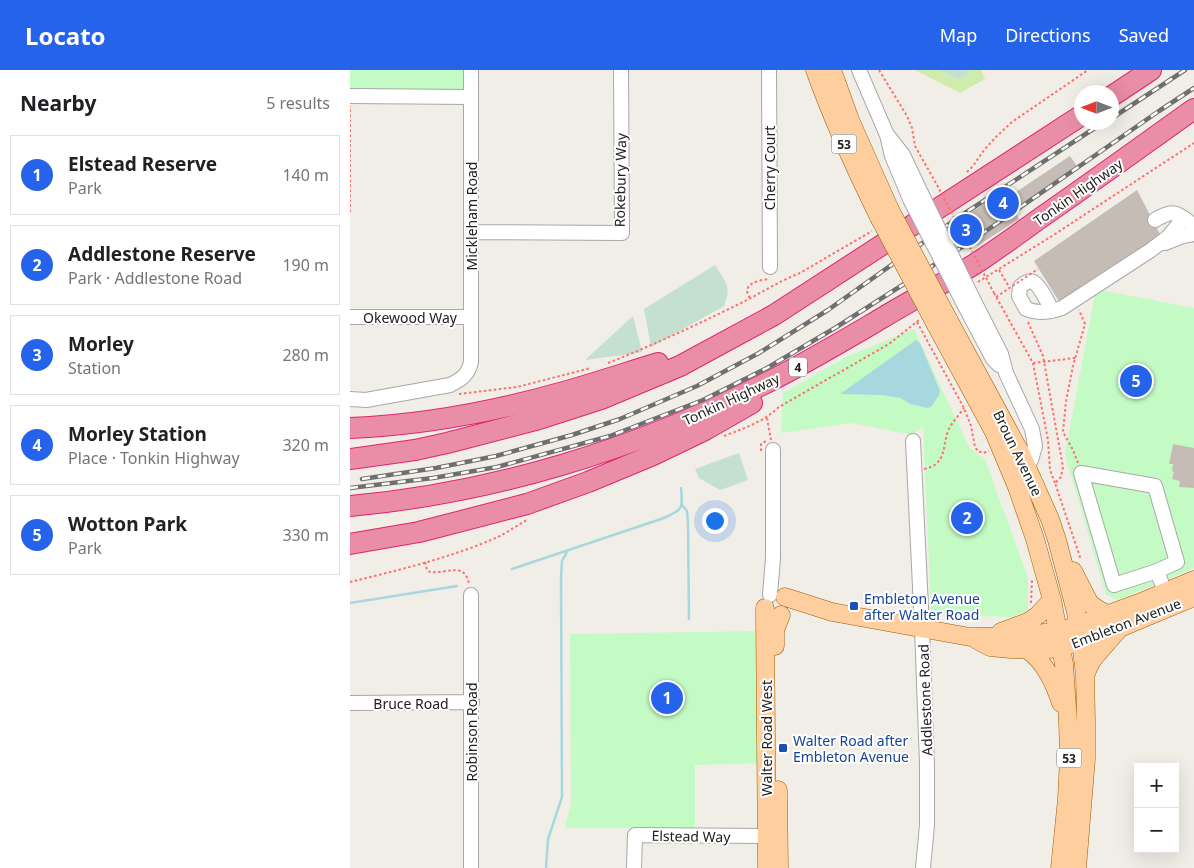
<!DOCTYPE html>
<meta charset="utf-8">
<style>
:root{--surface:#fff;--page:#f6f6f6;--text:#202124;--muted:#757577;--line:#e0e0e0;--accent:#2563eb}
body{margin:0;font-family:"Noto Sans",sans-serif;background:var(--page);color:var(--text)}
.controls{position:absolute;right:15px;bottom:15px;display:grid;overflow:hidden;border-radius:0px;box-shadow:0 5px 20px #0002}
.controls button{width:45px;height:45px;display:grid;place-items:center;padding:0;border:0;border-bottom:1px solid var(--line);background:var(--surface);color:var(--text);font:25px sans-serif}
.compass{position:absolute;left:724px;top:15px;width:45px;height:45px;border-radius:50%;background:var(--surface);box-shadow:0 5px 20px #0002;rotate:270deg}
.you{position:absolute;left:364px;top:450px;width:18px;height:18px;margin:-12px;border:4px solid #fff;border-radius:50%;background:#1a73e8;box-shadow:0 0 0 8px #1a73e833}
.badge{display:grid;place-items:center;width:32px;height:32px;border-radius:50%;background:var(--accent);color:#fff;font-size:16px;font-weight:700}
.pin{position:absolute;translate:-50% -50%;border:2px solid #fff;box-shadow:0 1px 5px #0006}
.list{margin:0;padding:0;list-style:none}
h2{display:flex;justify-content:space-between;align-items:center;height:65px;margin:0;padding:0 20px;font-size:21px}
h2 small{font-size:16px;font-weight:400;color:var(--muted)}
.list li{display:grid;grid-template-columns:32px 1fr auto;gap:15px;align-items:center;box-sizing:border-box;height:80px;margin:0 10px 10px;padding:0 10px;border:1px solid var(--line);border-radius:0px}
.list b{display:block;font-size:19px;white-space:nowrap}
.list p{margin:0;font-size:16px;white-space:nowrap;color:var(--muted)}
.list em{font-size:16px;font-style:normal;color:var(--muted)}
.map{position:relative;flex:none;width:844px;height:798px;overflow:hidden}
header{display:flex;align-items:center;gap:30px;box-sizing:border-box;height:70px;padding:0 25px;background:var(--accent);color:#fff}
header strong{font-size:24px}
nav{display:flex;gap:28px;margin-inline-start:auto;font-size:18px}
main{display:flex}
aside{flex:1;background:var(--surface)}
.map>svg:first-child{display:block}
.grass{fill:#d0ecac}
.wetland{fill:#c4e0d0}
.park{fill:#c4fbc4}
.water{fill:#a7d7df}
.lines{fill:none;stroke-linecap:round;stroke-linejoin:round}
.stream{stroke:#a7d7df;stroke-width:2.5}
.building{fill:#c6bcb6}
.minor-casing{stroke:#a8a8a8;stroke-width:16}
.major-casing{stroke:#9d5d00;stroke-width:19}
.highway-casing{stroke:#df2472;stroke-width:22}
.path{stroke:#fd706c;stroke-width:2;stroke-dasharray:2.5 2.5;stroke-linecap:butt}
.minor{stroke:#fff;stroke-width:14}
.major{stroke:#fece9f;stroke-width:18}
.highway{stroke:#e98ea6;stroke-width:20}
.rail-casing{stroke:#6f6f6f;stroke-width:4.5}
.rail{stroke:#fff;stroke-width:2.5;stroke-dasharray:8;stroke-linecap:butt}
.minor-bridge-casing{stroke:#a8a8a8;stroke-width:16;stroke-linecap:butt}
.major-bridge-casing{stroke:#9d5d00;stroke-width:19;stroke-linecap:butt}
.path-bridge{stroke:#fd706c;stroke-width:2;stroke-dasharray:2.5 2.5;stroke-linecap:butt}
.minor-bridge{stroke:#fff;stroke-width:14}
.major-bridge{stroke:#fece9f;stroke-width:18}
.transit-dot{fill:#1a4fb4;stroke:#fff;stroke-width:2}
.labels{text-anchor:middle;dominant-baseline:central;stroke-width:4;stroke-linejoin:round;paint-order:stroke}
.shield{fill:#fff;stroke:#646464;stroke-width:1}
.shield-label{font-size:12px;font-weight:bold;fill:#212121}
.street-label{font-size:14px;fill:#212121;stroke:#fff}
.transit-label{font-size:14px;fill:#164399;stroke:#fff;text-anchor:start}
</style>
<header>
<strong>Locato</strong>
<nav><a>Map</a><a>Directions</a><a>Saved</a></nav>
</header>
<main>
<aside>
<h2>Nearby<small>5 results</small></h2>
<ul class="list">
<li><span class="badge">1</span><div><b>Elstead Reserve</b><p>Park</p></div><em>140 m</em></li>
<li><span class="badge">2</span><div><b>Addlestone Reserve</b><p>Park · Addlestone Road</p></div><em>190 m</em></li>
<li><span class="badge">3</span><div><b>Morley</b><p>Station</p></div><em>280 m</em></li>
<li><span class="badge">4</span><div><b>Morley Station</b><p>Place · Tonkin Highway</p></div><em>320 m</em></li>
<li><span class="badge">5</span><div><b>Wotton Park</b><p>Park</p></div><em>330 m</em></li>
</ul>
</aside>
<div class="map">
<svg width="844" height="798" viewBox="0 0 844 798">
<rect width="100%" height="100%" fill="#f1ede7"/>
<!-- grass -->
<path class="grass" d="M565 0H588L609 9 617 6 618 0H631L635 9 610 23Z"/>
<!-- wetland -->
<path class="wetland" d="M588 0H618L617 6 609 9Z
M365 195C376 213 382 215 374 236L301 277 294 239Z
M283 246 292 282 288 283 235 290Z
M389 383 398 410 370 420 349 408 345 399Z"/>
<!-- park -->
<path class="park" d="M0 0H121V27L0 26Z
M746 219 844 238V498L768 530 756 525 715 384Z
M564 259 619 377 635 389 678 508V540L661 547 589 545 581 540 573 357 563 365 502 353 431 363 433 323 496 287Z
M413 561V693L345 695V758H215L221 734 220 564Z"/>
<!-- water -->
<path class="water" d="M566 270 570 273 590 321 589 325 582 336 578 338 560 334 551 328 531 325 490 324Z"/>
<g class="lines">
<!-- stream -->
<path class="stream" d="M332 435 337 441 338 453 339 549
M162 499 314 448C333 440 333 438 331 418
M0 533 107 516
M196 798 198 769 212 727 211 507 212 491 218 480"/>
</g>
<!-- building -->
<path class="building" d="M720 86 727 96 664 139 669 149 627 176 610 150 653 121 657 128Z
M787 120 811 166 710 233 684 191Z
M823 374 844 378V418L829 417 830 411 822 409 824 402 822 401 823 394H819Z"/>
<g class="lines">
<defs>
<path id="minor" d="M419 0 420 197
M509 0 537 65 542 86 560 129
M0 26 121 27
M539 67 553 85 571 123
M805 150C821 140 826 141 840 153
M121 162 272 163 271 0
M815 173 833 166 844 164
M625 233 651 284 656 303 682 359 685 376 681 390 674 402
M616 238 643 289 649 295
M702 241C699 234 696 228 692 222 685 211 681 207 670 217L669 226 676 239C690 244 698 242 712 238L801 180 818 167 834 148
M0 247H121
M0 329 16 330 100 315C112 309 118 305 121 292V0
M563 371 572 558 577 694V755L573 798
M807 501 827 492 805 416 731 403 764 515 807 501 815 522
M121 525V798
M420 525 423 488V380
M0 633 122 632
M284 798 285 765 426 766"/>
<path id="major" d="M465 0C483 51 505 98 529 147
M482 0 500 50 540 140
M598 249 670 382 700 449 707 470 726 542 731 571 735 605 736 650V689L727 798
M586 255 644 362 667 417 685 469 702 530 714 594 718 652 719 687 717 729 710 798
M723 501 740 534 749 540 759 545
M435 527 482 542 620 567 674 566 709 561 729 555 789 533 844 510
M415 538 417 798
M651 562 678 552 688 545 702 530
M627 570 640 577 660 579 692 580 712 577 770 558 844 527
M425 576V560L431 545
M678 580C696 594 704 612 711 633
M735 605 742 590 768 560
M428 720 429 798"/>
<path id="highway" d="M762 26 801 0
M0 358C71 355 142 342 210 323 243 314 275 303 308 293
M0 389 65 380 97 373 189 349 251 329 330 296 424 245 732 45
M0 436C143 423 284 380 412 315 453 295 493 271 532 248 565 228 599 211 631 190 650 177 670 163 689 149 741 113 792 76 844 39
M0 474 69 462 177 434 238 412 303 385 355 360 402 333"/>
</defs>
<!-- minor casing -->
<use href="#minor" class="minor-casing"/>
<!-- major casing -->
<use href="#major" class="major-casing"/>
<!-- highway casing -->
<use href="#highway" class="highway-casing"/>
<!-- path -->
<path class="path" d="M529 0 557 46 562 58 565 76 587 115
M617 102 623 96 634 80 647 66 662 52 738 0
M0 142V36
M607 169 613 165
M649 200 658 215
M628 212 702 166 844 73
M644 223 683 293 698 370 700 400 705 413
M400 228C390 214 409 210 419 209
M567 252 614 338 621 356 625 377 628 381 633 383 639 381
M678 252 693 286 713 397 711 407 705 413 731 490
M258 293C306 274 353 252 399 229 416 220 432 210 450 203L522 161
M683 293 725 288
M109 324 167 317 241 298
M417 348 421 370
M374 366C395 358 413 352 429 337L539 274 569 250
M411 381V374L416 371
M728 393 723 380 713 362 716 331 723 296 735 254 729 240
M574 399C597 394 592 378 598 361 602 352 609 345 614 338
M75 492 77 500 80 502C96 504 116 491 119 515
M0 512C49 500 104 487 150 466 159 461 168 455 177 450
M681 533 682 510"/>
<!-- minor -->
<use href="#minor" class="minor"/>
<!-- major -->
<use href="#major" class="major"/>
<!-- highway -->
<use href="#highway" class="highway"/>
<defs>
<path id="rail" d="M762 48 835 0
M12 409 86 398 146 386 222 365 270 349 347 316 409 283 478 240 609 147 754 52
M0 418 83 408 147 397 260 366 353 330 417 298 485 258 623 170 809 41 844 18"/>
</defs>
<!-- rail casing -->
<use href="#rail" class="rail-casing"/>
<!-- rail -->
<use href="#rail" class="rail"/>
<defs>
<path id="minor-bridge" d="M571 123 625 233
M560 129 616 238"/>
<path id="major-bridge" d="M540 140 598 249
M529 147 586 255"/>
</defs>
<!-- minor-bridge casing -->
<use href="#minor-bridge" class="minor-bridge-casing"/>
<!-- major-bridge casing -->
<use href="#major-bridge" class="major-bridge-casing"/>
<!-- path-bridge -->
<path class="path-bridge" d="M587 115 644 223
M646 227 688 199"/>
<!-- minor-bridge -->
<use href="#minor-bridge" class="minor-bridge"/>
<!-- major-bridge -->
<use href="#major-bridge" class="major-bridge"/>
</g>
<!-- markers -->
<g class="transit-dot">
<rect x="499" y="531" width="10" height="10" rx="2.5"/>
<rect x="428" y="673" width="10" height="10" rx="2.5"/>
</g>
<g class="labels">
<!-- shield labels -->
<g class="shield">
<rect x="481.5" y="64.5" width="25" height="19" rx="4"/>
<rect x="439" y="287.5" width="18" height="19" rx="4"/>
<rect x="706.5" y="678.5" width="25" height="19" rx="4"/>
</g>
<g class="shield-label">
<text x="494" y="74">53</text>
<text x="448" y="297">4</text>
<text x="719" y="688">53</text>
</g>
<!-- street labels -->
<g class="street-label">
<text transform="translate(419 98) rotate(-90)">Cherry Court</text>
<text transform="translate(270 110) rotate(-89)">Rokebury Way</text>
<text transform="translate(728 122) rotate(-35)">Tonkin Highway</text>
<text transform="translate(121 146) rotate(-90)">Mickleham Road</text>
<text x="60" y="247">Okewood Way</text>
<text transform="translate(381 329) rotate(-25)">Tonkin Highway</text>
<text transform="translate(668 383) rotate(64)">Broun Avenue</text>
<text transform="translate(776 553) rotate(-21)">Embleton Avenue</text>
<text transform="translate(575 630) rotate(-92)">Addlestone Road</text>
<text x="61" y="633">Bruce Road</text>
<text transform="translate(121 662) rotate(-90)">Robinson Road</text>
<text transform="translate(416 668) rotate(-90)">Walter Road West</text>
<text transform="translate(341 766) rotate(1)">Elstead Way</text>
</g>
<!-- transit labels -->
<g class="transit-label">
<text x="514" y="528">Embleton Avenue<tspan x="514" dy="16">after Walter Road</tspan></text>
<text x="443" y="670">Walter Road after<tspan x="443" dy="16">Embleton Avenue</tspan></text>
</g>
</g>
</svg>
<div class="controls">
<button>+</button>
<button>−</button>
</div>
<svg class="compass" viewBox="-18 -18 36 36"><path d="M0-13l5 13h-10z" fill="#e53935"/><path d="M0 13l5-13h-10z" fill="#757577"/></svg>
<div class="you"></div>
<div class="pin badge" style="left:317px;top:628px">1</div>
<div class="pin badge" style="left:617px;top:448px">2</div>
<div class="pin badge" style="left:616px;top:160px">3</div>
<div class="pin badge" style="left:653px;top:133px">4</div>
<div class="pin badge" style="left:786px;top:311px">5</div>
</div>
</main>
